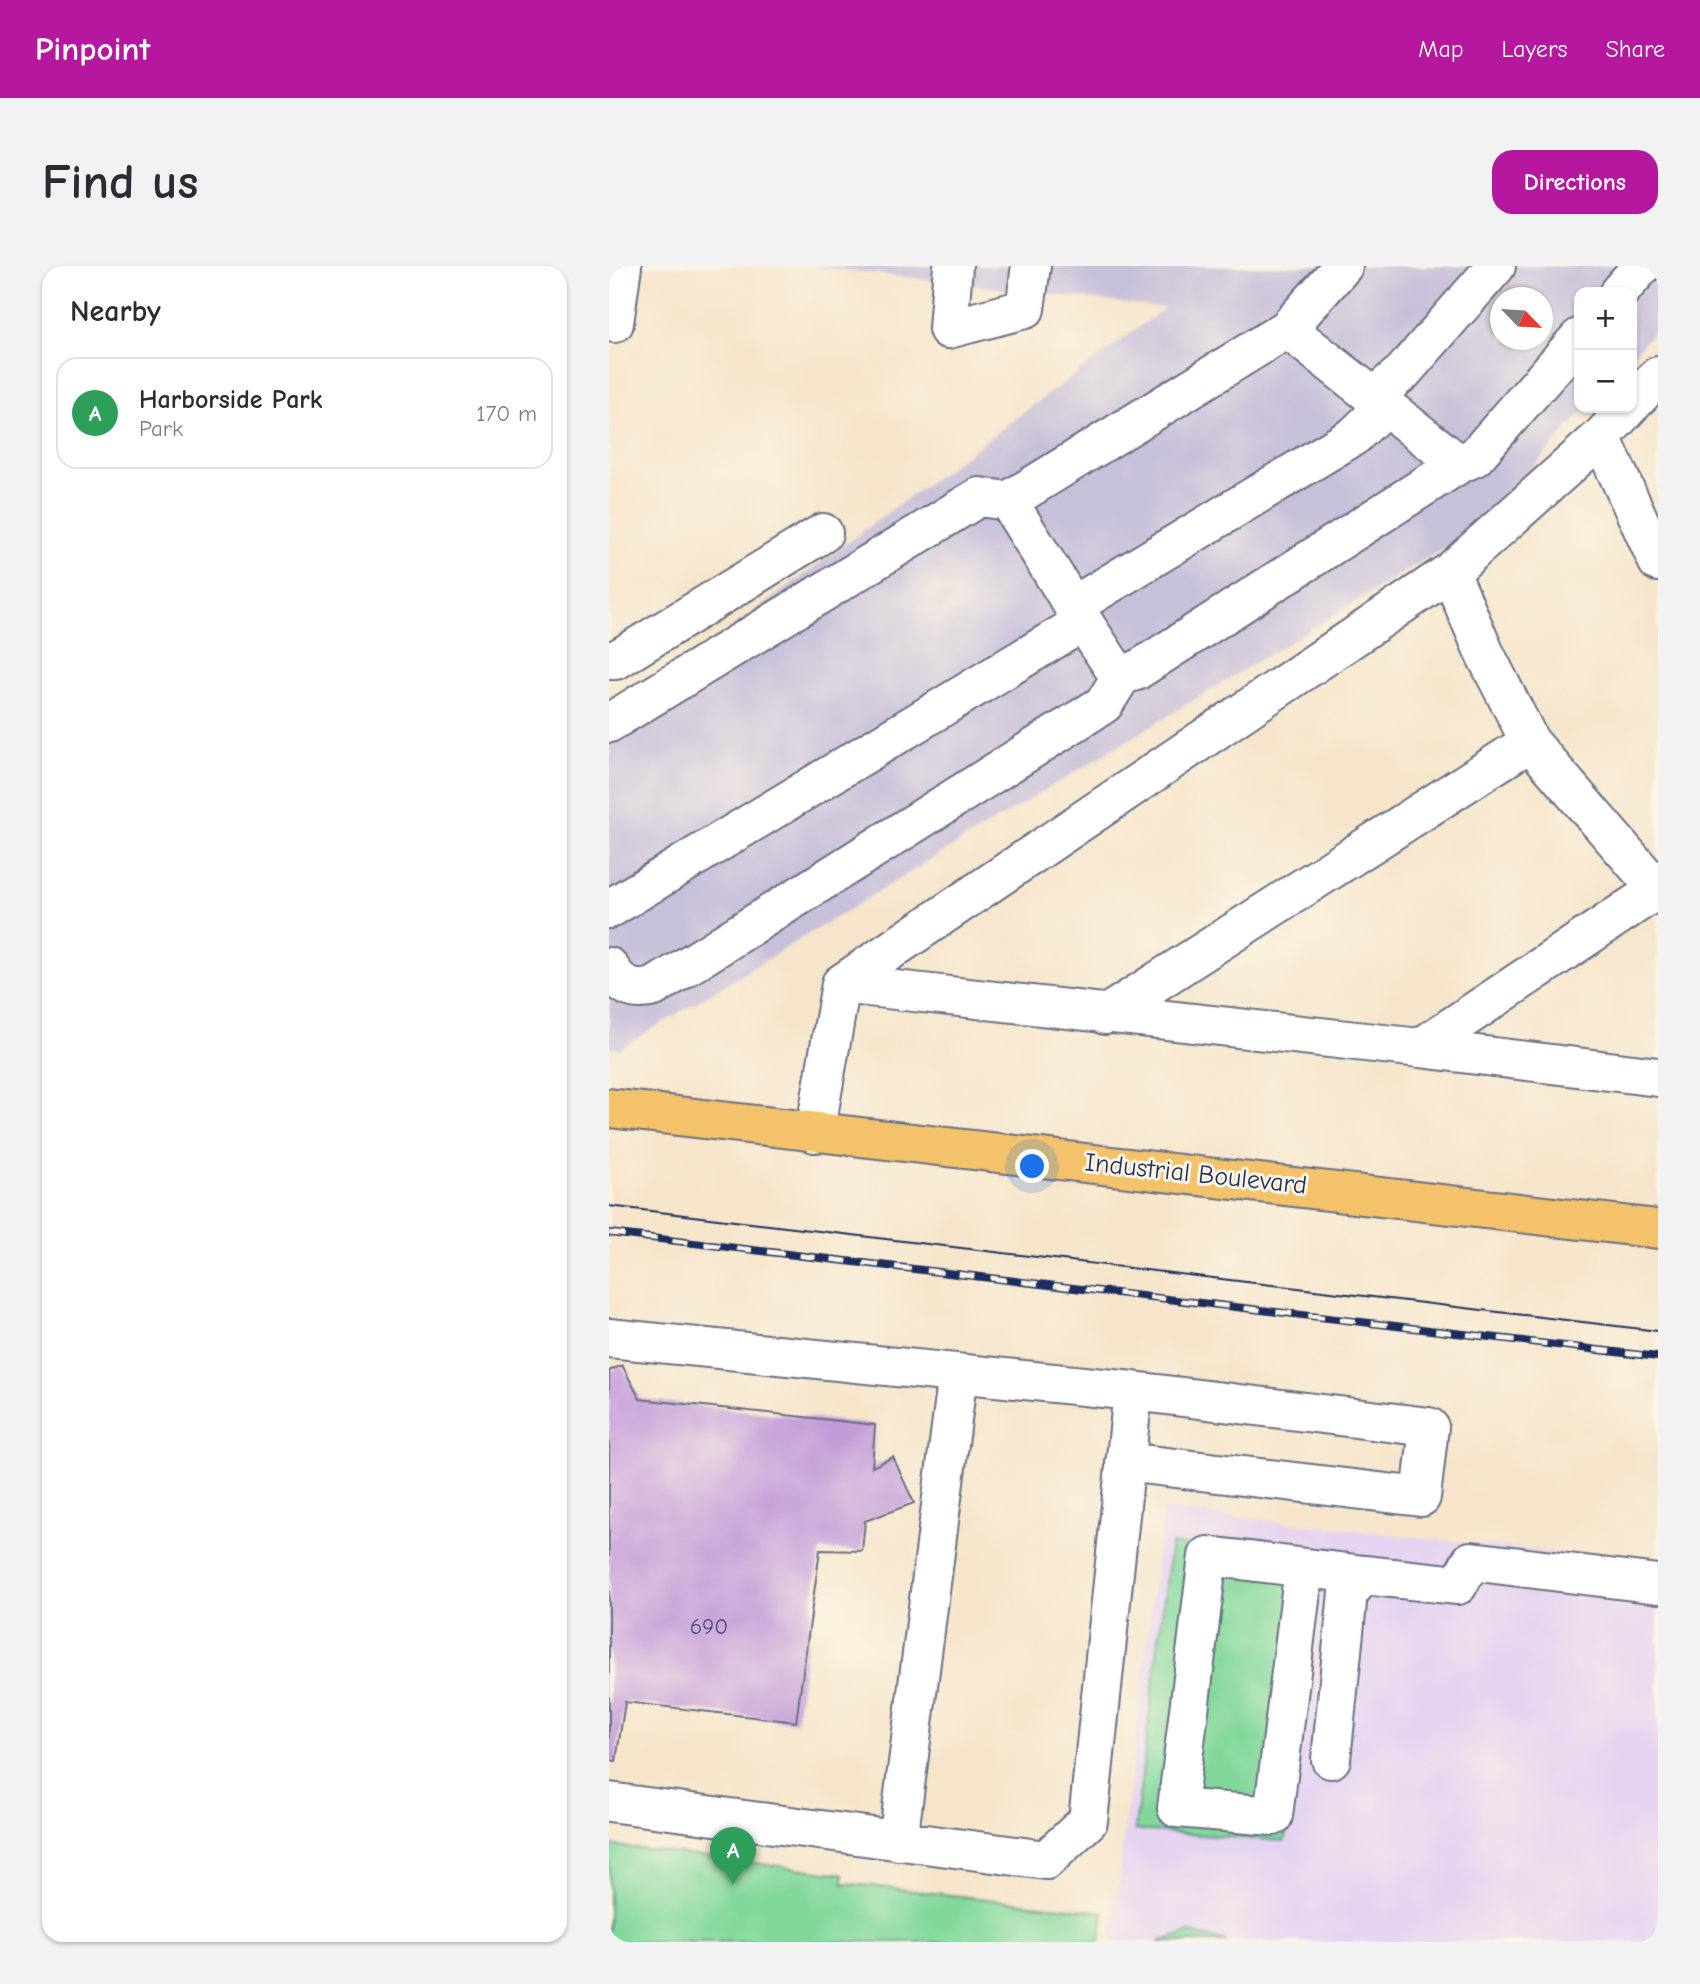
<!DOCTYPE html>
<meta charset="utf-8">
<style>
:root{--surface:#fff;--page:#f2f2f3;--text:#2b2b33;--muted:#7c7c81;--line:#e1e1e2;--accent:#b5179e}
body{margin:0;font-family:"Comic Neue",sans-serif;background:var(--page);color:var(--text)}
.controls{position:absolute;right:21px;top:21px;display:grid;overflow:hidden;border-radius:14px;box-shadow:0 2px 5px #0004}
.controls button{width:63px;height:63px;display:grid;place-items:center;padding:0;border:0;border-bottom:2px solid var(--line);background:var(--surface);color:var(--text);font:35px sans-serif}
.compass{position:absolute;left:881px;top:21px;width:63px;height:63px;border-radius:50%;background:var(--surface);box-shadow:0 2px 5px #0004;rotate:115deg}
.you{position:absolute;left:424px;top:901px;width:24px;height:24px;margin:-18px;border:5px solid #fff;border-radius:50%;background:#1a73e8;box-shadow:0 0 0 10px #1a73e833}
.badge{display:grid;place-items:center;width:46px;height:46px;border-radius:50%;background:var(--accent);color:#fff;font-size:23px;font-weight:700}
.pin{position:absolute;translate:-50% -58px;filter:drop-shadow(0 2px 4px #0008)}
.pin::after{content:'';position:absolute;top:37px;width:24px;height:21px;background:inherit;clip-path:polygon(0 0,100% 0,50% 100%)}
.list{margin:0;padding:0;list-style:none}
h2{display:flex;justify-content:space-between;align-items:center;height:91px;margin:0;padding:0 28px;font-size:30px}
h2 small{font-size:23px;font-weight:400;color:var(--muted)}
.list li{display:grid;grid-template-columns:46px 1fr auto;gap:21px;align-items:center;box-sizing:border-box;height:112px;margin:0 14px 14px;padding:0 14px;border:2px solid var(--line);border-radius:21px}
.list b{display:block;font-size:26px;white-space:nowrap}
.list p{margin:0;font-size:23px;white-space:nowrap;color:var(--muted)}
.list em{font-size:23px;font-style:normal;color:var(--muted)}
.map{position:relative;flex:none;width:1049px;height:1676px;overflow:hidden;border-radius:21px}
header{display:flex;align-items:center;gap:42px;box-sizing:border-box;height:98px;padding:0 35px;background:var(--accent);color:#fff}
header strong{font-size:33px}
nav{display:flex;gap:38px;margin-inline-start:auto;font-size:24px}
.intro{display:flex;align-items:center;justify-content:space-between;box-sizing:border-box;height:168px;padding:0 42px}
h1{margin:0;font-size:49px}
.button{padding:18px 32px;border-radius:21px;background:var(--accent);color:#fff;font-size:24px;font-weight:700}
main{display:flex;gap:42px;padding:0 42px}
aside{flex:1;background:var(--surface);border-radius:21px;box-shadow:0 2px 5px #0004}
.map>svg:first-child{display:block}
.built{fill:#e5d3f1}
.industrial{fill:#c7c0d9;fill-rule:evenodd}
.green{fill:#82d89b;stroke:#4e847c;stroke-width:2}
.building{fill:#c29bd9}
.lines{fill:none;stroke-linecap:round;stroke-linejoin:round}
.minor-casing{stroke:#686f84;stroke-width:42}
.major-casing{stroke:#686f84;stroke-width:42}
.minor{stroke:#fff;stroke-width:38}
.major{stroke:#f3c26a;stroke-width:38}
.tram{stroke:#1b2f5e;stroke-width:2}
.rail-casing{stroke:#1b2f5e;stroke-width:8}
.rail{stroke:#fcf5e5;stroke-width:5;stroke-dasharray:16;stroke-linecap:butt}
.labels{text-anchor:middle;dominant-baseline:central;stroke-width:6;stroke-linejoin:round;paint-order:stroke}
.number-label{font-size:23px;fill:#454a7d}
.street-label{font-size:26px;fill:#1b2f5e;stroke:#fcf5e5}
</style>
<header>
<strong>Pinpoint</strong>
<nav><a>Map</a><a>Layers</a><a>Share</a></nav>
</header>
<div class="intro"><h1>Find us</h1><a class="button">Directions</a></div>
<main>
<aside>
<h2>Nearby<small></small></h2>
<ul class="list">
<li><span class="badge" style="background:#2e9e5b">A</span><div><b>Harborside Park</b><p>Park</p></div><em>170 m</em></li>
</ul>
</aside>
<div class="map">
<svg width="1049" height="1676" viewBox="0 0 1049 1676">
<rect width="100%" height="100%" fill="#fcf5e5"/>
<filter id="ink" filterUnits="userSpaceOnUse"><feTurbulence type="fractalNoise" baseFrequency=".0143" numOctaves="2"/><feDisplacementMap in="SourceGraphic" scale="14" xChannelSelector="R" yChannelSelector="G"/><feConvolveMatrix kernelMatrix="1 2 1 2 8 2 1 2 1" color-interpolation-filters="sRGB"/></filter>
<filter id="wash" filterUnits="userSpaceOnUse"><feTurbulence type="fractalNoise" baseFrequency=".00686" numOctaves="4" result="noise"/><feDisplacementMap in="SourceGraphic" scale="28" xChannelSelector="R" yChannelSelector="G"/><feGaussianBlur stdDeviation="1.57" result="paint"/><feColorMatrix in="noise" values="0 0 0 0 0 0 0 0 0 0 0 0 0 0 0 0 0 1.4 0 .05"/><feComposite in="paint" operator="in"/></filter>
<g filter="url(#wash)">
<rect width="100%" height="100%" fill="#f6e5cb"/>
<!-- built -->
<path class="built" d="M554 1243 1049 1298V1676H502Z"/>
<!-- industrial -->
<path class="industrial" d="M202 0H1049V60L1023 90V26H970V142H977L873 259 10 783 0 781V453L556 42ZM892 32H934V74H892Z"/>
<!-- green -->
<path class="green" d="M562 1278 712 1295 676 1575 526 1564Z
M0 1579 234 1608V1617L495 1646 491 1676H0Z
M580 1667 619 1676H549Z"/>
<g id="blocks">
<!-- building -->
<path class="building" d="M13 1099 31 1133 266 1159 263 1201 284 1191 305 1237 256 1255 253 1285 211 1284 187 1456 16 1436 7 1495 0 1494V1105Z"/>
</g>
</g>
<g filter="url(#ink)">
<use href="#blocks" fill-opacity="0" stroke="#686f84" stroke-width="2"/>
<g class="lines">
<defs>
<path id="minor" d="M344 0 339 63 416 43 422 0
M1010 26 1033 0
M5 57 13 0
M678 63 850 198 866 191 970 72
M763 132 794 106 887 0
M1023 138 1049 110
M992 171 1049 296
M399 235 464 340 502 398 513 409 527 405 850 198
M841 306 875 386 921 476 1049 624
M464 340 745 170 775 141
M0 394H7L214 267
M0 457 370 231 399 235 678 63 734 0
M0 643 474 356
M0 701C12 720 24 727 45 721L495 438 513 409
M232 718 811 782 1049 623
M496 749 921 476
M811 782 1049 811
M206 867 232 718 841 306 992 171 1019 142
M0 1072 524 1125
M695 1302 664 1550 568 1542 599 1290 755 1309
M722 1493 739 1327 755 1309 849 1319 862 1295 1049 1318
M0 1536 437 1594 479 1555 524 1125 820 1161 812 1231 516 1196
M289 1575 349 1107"/>
<path id="major" d="M0 842 1049 963"/>
</defs>
<!-- minor casing -->
<use href="#minor" class="minor-casing"/>
<!-- major casing -->
<use href="#major" class="major-casing"/>
<!-- minor -->
<use href="#minor" class="minor"/>
<!-- major -->
<use href="#major" class="major"/>
<!-- tram -->
<path class="tram" d="M0 940 1049 1065"/>
<defs>
<path id="rail" d="M0 967 1049 1091"/>
</defs>
<!-- rail casing -->
<use href="#rail" class="rail-casing"/>
<!-- rail -->
<use href="#rail" class="rail"/>
</g>
</g>
<g class="labels">
<!-- number labels -->
<g class="number-label">
<text x="100" y="1360">690</text>
</g>
<!-- street labels -->
<g class="street-label">
<text transform="translate(587 908) rotate(6)">Industrial Boulevard</text>
</g>
</g>
</svg>
<div class="controls">
<button>+</button>
<button>−</button>
</div>
<svg class="compass" viewBox="-18 -18 36 36"><path d="M0-13l5 13h-10z" fill="#e53935"/><path d="M0 13l5-13h-10z" fill="#7c7c81"/></svg>
<div class="you"></div>
<div class="pin badge" style="left:124px;top:1619px;background:#2e9e5b">A</div>
</div>
</main>
